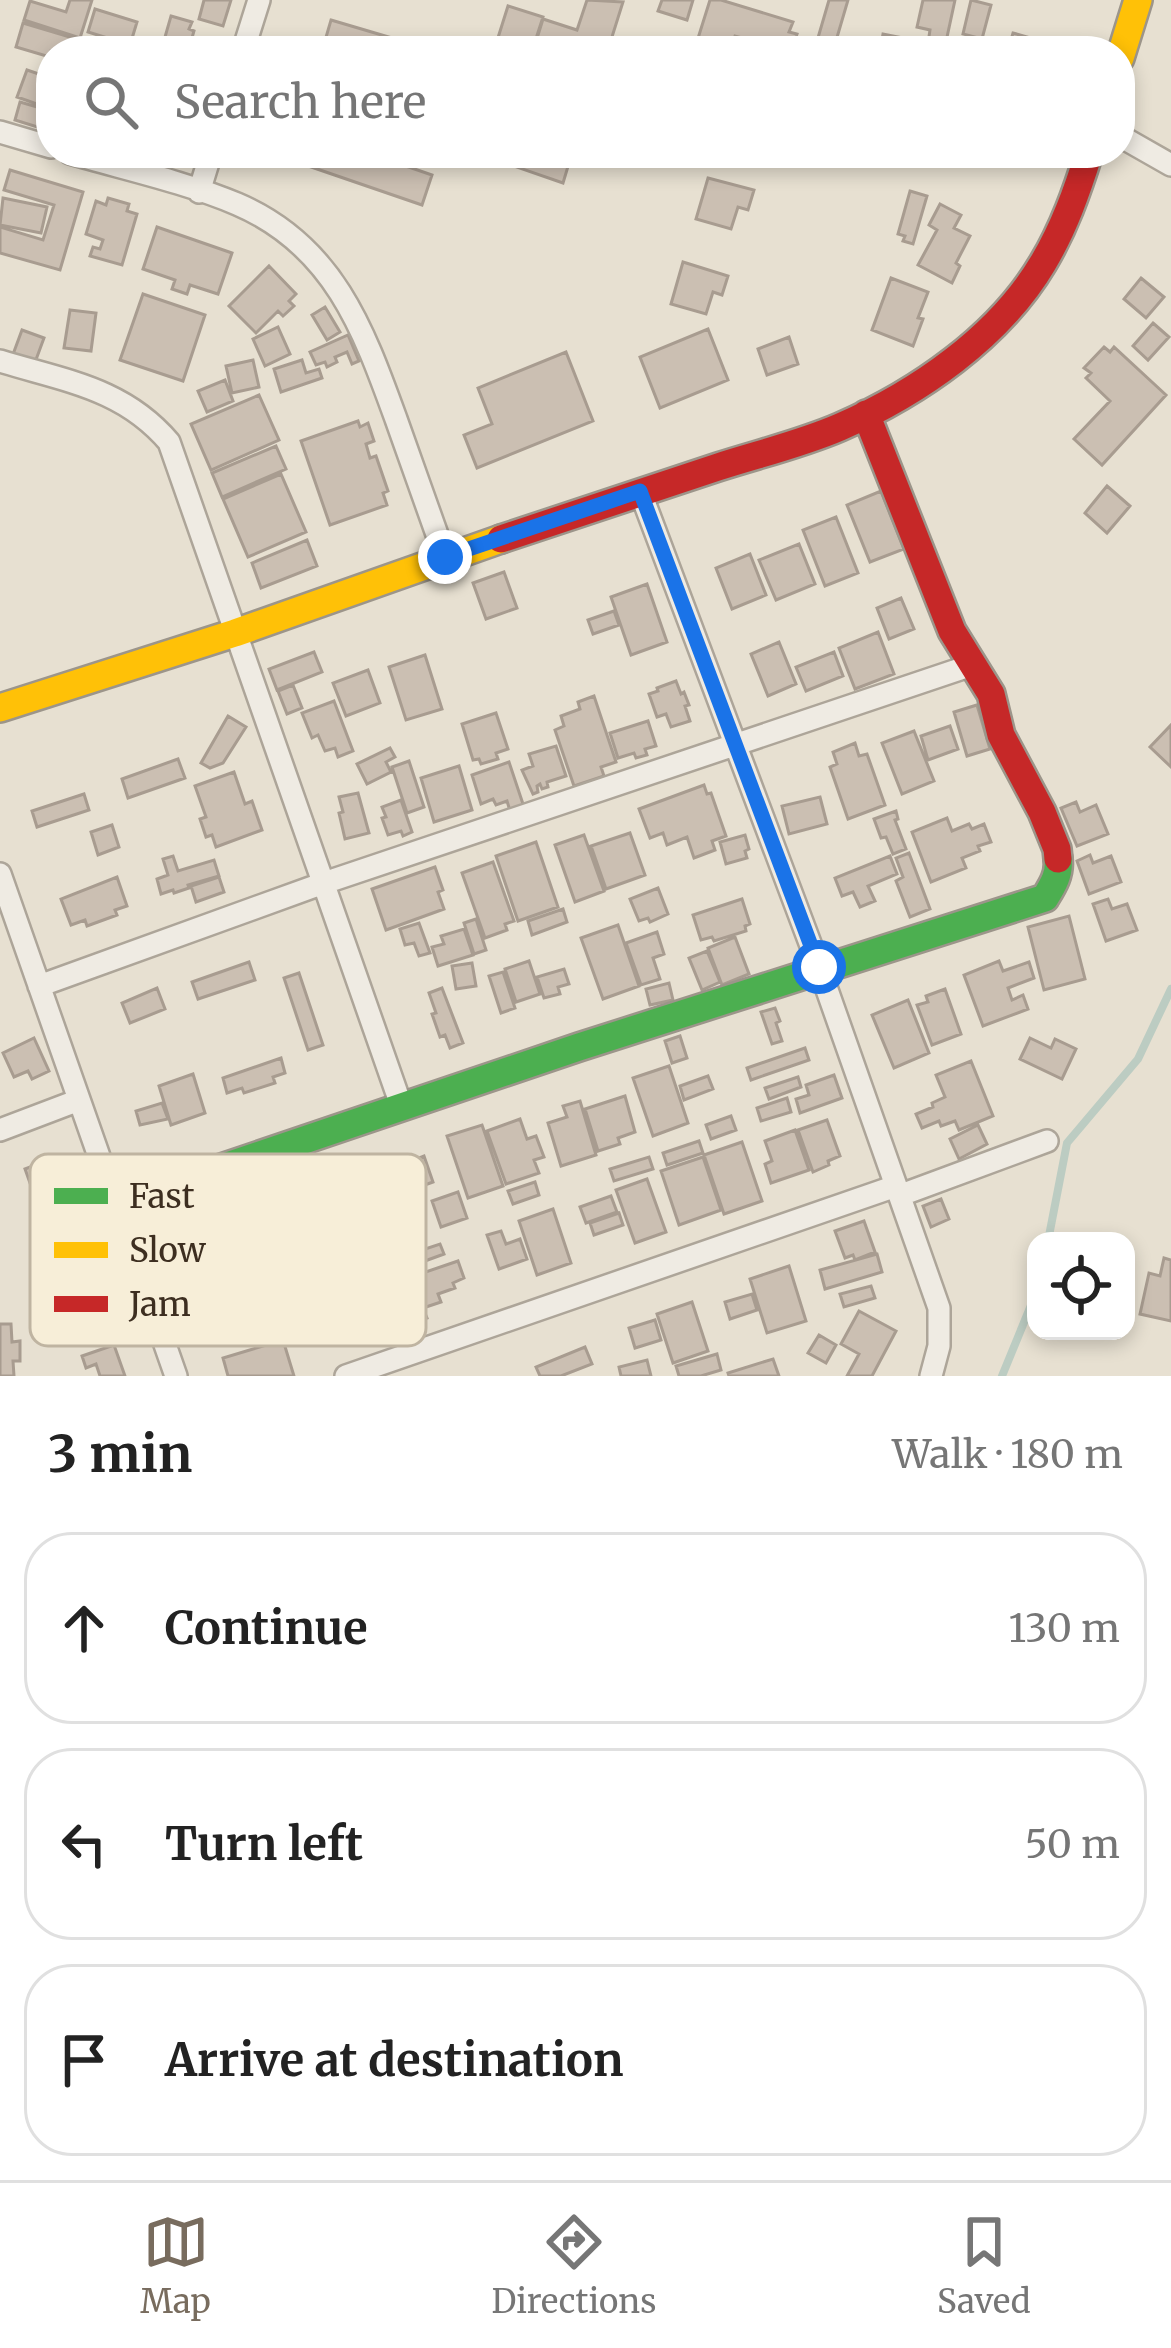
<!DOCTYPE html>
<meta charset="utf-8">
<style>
:root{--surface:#fff;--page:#f2f2f2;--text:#222;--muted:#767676;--line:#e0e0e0;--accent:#786c5e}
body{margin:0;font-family:Merriweather,serif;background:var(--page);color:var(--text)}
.controls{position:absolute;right:36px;bottom:36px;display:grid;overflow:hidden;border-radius:24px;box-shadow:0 6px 18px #0003}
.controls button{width:108px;height:108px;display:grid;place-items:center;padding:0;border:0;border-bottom:3px solid var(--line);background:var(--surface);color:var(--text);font:60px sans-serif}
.stop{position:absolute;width:36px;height:36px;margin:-27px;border:9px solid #1a73e8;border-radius:50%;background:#fff}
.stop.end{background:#1a73e8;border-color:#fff;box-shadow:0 3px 12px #0008}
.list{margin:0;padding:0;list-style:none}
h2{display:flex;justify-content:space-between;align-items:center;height:156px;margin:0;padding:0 48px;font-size:51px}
h2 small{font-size:39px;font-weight:400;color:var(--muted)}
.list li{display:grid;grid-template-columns:78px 1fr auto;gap:36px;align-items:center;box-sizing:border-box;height:192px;margin:0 24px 24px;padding:0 24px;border:3px solid var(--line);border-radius:48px}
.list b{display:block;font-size:45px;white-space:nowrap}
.list em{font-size:39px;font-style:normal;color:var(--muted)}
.icon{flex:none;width:66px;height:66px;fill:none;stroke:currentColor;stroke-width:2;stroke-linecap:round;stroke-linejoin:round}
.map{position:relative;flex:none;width:1171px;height:1376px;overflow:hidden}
.search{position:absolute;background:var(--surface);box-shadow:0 6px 18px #0003;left:36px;right:36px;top:36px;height:132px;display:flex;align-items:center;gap:30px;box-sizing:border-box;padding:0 42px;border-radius:48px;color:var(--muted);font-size:45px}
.sheet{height:804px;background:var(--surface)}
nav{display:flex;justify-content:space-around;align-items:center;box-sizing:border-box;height:168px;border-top:3px solid var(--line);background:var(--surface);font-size:33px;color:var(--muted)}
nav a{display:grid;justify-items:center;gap:6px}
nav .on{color:var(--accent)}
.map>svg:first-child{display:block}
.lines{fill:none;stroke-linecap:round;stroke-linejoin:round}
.stream{stroke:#bcccc2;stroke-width:8}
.building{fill:#cbbfb2;stroke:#a89c90;stroke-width:3}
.street-casing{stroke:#ada599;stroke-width:26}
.fast-casing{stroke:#9c958a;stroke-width:32}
.slow-casing{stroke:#9c958a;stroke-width:32}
.jam-casing{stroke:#9c958a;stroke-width:32}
.street{stroke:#efebe3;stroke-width:21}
.fast{stroke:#4caf50;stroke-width:27}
.slow{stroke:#ffc107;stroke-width:27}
.jam{stroke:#c62828;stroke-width:27}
.route{stroke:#1a73e8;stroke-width:15}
.key{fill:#f7eed8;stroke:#bfb4a1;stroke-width:3}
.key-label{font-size:33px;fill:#3d2e20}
</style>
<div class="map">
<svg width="1171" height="1376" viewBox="0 0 1171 1376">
<rect width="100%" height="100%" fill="#e7e0d1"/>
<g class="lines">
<!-- stream -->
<path class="stream" d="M1048 1241 1067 1143 1138 1059 1171 989
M1002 1376 1036 1293"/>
</g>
<!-- building -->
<path class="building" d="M70 0H92L80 38 24 20 30 1 66 12Z
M204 0H231L223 26 199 19Z
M587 0 623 2 611 40 644 51H542L534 48 543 19 577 30Z
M662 0H693L687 20 658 11Z
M710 0H721L793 22 789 32 797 34 791 51 735 36 730 51H694Z
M829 0H848L833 51 815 48Z
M923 0H955L944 51H880L883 34 928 43 930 30 917 27Z
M971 0 991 5 982 39 963 34Z
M508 6 543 17 532 51H517L496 44Z
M95 9 137 22 130 45 88 32Z
M171 16 192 22 189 29 194 31 190 45 185 44 183 51H161Z
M331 20 436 51H322Z
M23 23 80 40 77 51H51V75L45 73 50 57 16 47Z
M1013 33 1048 43 1046 51H1002L1008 50Z
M27 70 51 78V109L17 97Z
M20 102 51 111 50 131 15 120Z
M287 153H368L432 175 422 205 285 158Z
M476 153H572L563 183Z
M10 170 83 192 60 270 0 253V227L43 240 54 205 4 190Z
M708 178 754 190 748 210 738 207 731 229 696 219Z
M910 191 927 196 913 244 903 241 905 236 898 234Z
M3 198 47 207 41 233 0 225Z
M108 198 129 204 127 211 137 214 122 265 90 256 93 247 100 249 103 240 86 234 96 201 106 205Z
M940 204 961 215 954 228 970 236 956 263 960 266 952 283 918 265 937 230 929 225Z
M157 227 232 253 218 294 190 285 187 294 172 289 175 280 143 269Z
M683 262 728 276 722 295 713 292 706 314 671 304Z
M269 266 296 294 289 301 294 306 283 316 278 311 256 333 229 306Z
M891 278 928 292 918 318 923 319 913 346 872 330Z
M1141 278 1164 297 1146 318 1124 299Z
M143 294 205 315 183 381 120 360Z
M325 307 340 332 327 340 312 315Z
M70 310 96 313 91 351 64 348Z
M1153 323 1169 337 1148 360 1133 346Z
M278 327 290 354 265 366 253 339Z
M708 329 728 380 660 408 640 357Z
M22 330 44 338 34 365 12 357Z
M348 335 359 361 352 364 347 352 335 357 337 362 327 367 325 362 316 365 310 352Z
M789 337 798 364 767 375 758 349Z
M1104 347 1110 352 1114 347 1166 395 1102 465 1074 439 1110 401 1086 378 1091 373 1084 368Z
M566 352 593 421 477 468 464 435 492 424 478 388Z
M253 360 259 387 232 393 226 366Z
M302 360 306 373 319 369 322 378 281 392 274 369Z
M225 380 233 401 207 412 198 391Z
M259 395 279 440 211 470 191 424Z
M358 421 360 427 368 423 374 441 366 444 370 458 376 456 388 491 383 493 387 505 330 525 301 441Z
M276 446 286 469 222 497 212 473Z
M281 474 306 532 248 557 223 499Z
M1107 486 1130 506 1107 533 1085 513Z
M881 491 904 549 870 562 847 505Z
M836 517 858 573 825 586 803 530Z
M307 540 317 566 261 588 252 563Z
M799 544 815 584 776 600 759 560Z
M750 554 766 595 732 609 716 568Z
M504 572 517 608 486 619 473 583Z
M647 584 667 642 631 655 611 597Z
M901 598 914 629 889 639 877 608Z
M614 611 619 625 593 634 588 620Z
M878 632 894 674 855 689 839 648Z
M779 642 796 684 768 696 751 654Z
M314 652 322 672 277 690 269 669Z
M834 652 843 676 806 691 796 667Z
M425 655 442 709 406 720 389 667Z
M368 670 380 703 346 716 333 683Z
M676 681 681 694 684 692 689 705 685 706 690 721 671 727 666 714 657 717 649 694 658 691 657 688Z
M293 685 302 708 287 714 278 691Z
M594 696 616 762 601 767 604 776 574 786 555 730 564 726 561 716 580 709 578 702Z
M334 701 353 751 338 757 335 748 325 751 318 735 312 738 302 713Z
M977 705 990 749 967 756 954 712Z
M496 713 508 749 496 753 498 759 481 764 479 759 473 760 462 724Z
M228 716 246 727 223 763 210 768 201 763Z
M648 721 656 746 645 749 647 755 636 758 634 753 618 758 610 733Z
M1171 725V767L1150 747Z
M950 726 958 749 928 760 921 736Z
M914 731 934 781 902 794 882 743Z
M855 743 859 756 867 754 885 805 848 819 830 767 837 764 833 752Z
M556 746 566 776 547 782 548 787 542 789 540 784 537 786 538 792 533 794 522 770 533 766 529 754Z
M390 748 395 757 386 762 391 772 367 784 357 764Z
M178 759 185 778 128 798 122 779Z
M409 761 424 807 407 813 392 767Z
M509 762 525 810 511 814 507 801 496 805 493 799 481 804 472 775Z
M459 766 472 810 434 822 421 778Z
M234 772 245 804 252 801 262 830 216 847 212 835 206 837 200 819 206 817 195 786Z
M704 785 707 794 711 793 726 836 712 841 715 850 694 858 687 837 667 845 663 833 650 838 639 809Z
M358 793 369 833 345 839 339 813 343 812 339 797Z
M84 794 89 810 37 827 32 811Z
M820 797 827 824 789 834 782 806Z
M401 800 412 832 403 836 401 831 388 835 382 818 386 817 382 807Z
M1076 802 1080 812 1096 805 1108 834 1077 846 1061 808Z
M896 811 898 819 895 820 906 849 893 854 886 837 881 838 874 819Z
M947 818 952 831 969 824 972 829 984 824 991 842 978 846 980 851 962 858 966 868 931 882 912 832Z
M112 825 119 847 98 855 91 832Z
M630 833 645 875 606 889 591 846Z
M584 835 604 891 575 902 555 845Z
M745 835 749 849 745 851 747 858 726 864 720 842Z
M536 842 558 907 518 921 496 856Z
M909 853 930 909 910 917 896 881 903 877 896 858Z
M1090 855 1093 863 1111 856 1121 882 1089 894 1077 861Z
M173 856 178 871 214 860 219 876 188 885 189 888 174 893 173 890 161 894 157 879 168 875 163 859Z
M890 856 897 874 868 886 875 901 860 907 853 892 842 896 835 878Z
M493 862 514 921 505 924 507 930 485 938 462 873Z
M435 867 443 890 438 892 444 909 386 930 372 889Z
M117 877 127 906 115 910 117 915 87 926 85 920 71 925 61 899Z
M219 877 224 892 196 902 191 886Z
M658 888 668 914 650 922 648 918 639 921 630 899Z
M742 899 750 924 745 926 746 931 714 941 712 937 701 940 693 915Z
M1108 899 1112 909 1127 904 1137 930 1106 941 1093 904Z
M563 909 567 922 532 935 528 921Z
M1069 916 1085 979 1044 990 1028 927Z
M476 919 486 950 474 954 464 923Z
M419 923 430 953 419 956 414 943 405 945 400 929Z
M618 925 639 986 603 999 581 938Z
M464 929 473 955 438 966 432 947 444 944 441 936Z
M657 932 664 954 653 958 660 979 641 985 626 943Z
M735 937 749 974 722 985 708 948Z
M707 951 720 982 702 990 689 958Z
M529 961 540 994 516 1002 505 969Z
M999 961 1003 971 1029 962 1034 978 1008 988 1012 1000 1023 995 1028 1009 983 1026 964 975Z
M249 962 255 980 198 999 192 982Z
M472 963 476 986 456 989 452 966Z
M564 969 569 984 558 987 560 994 544 998 537 977Z
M503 972 515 1008 501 1013 489 976Z
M299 973 323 1045 308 1050 284 978Z
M669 983 673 1000 650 1005 646 989Z
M157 988 165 1009 130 1023 122 1003Z
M442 988 463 1043 450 1048 445 1035 440 1037 432 1014 436 1013 429 993Z
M945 989 961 1034 932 1045 917 1005 928 1002 926 996Z
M908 1000 929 1053 894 1068 872 1015Z
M775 1008 780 1021 776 1023 782 1041 772 1044 761 1012Z
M680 1036 687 1058 672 1063 665 1041Z
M34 1038 49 1071 32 1079 28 1071 14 1077 3 1053Z
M1030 1038 1051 1048 1055 1039 1076 1049 1062 1079 1020 1059Z
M805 1048 809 1060 751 1080 747 1068Z
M281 1058 285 1073 273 1077 275 1083 244 1093 242 1088 227 1093 223 1078Z
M971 1061 993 1116 959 1130 955 1121 941 1126 939 1121 922 1128 916 1114 933 1107 932 1103 945 1097 936 1075Z
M669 1066 688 1123 653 1136 633 1078Z
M193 1074 205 1113 171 1125 159 1086Z
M834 1075 842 1098 800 1113 796 1099 809 1095 806 1085Z
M708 1076 713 1089 684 1100 680 1086Z
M798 1077 801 1087 769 1099 765 1088Z
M625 1096 635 1132 618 1138 620 1144 598 1151 585 1109Z
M787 1098 791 1112 761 1121 757 1108Z
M580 1101 596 1155 561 1166 548 1123 567 1117 563 1106Z
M162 1103 168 1119 140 1125 136 1111Z
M731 1116 736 1130 711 1139 706 1125Z
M520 1119 527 1139 536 1136 544 1157 534 1160 539 1173 506 1184 487 1131Z
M827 1120 840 1156 828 1161 829 1165 813 1172 798 1130Z
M482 1125 503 1186 468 1198 447 1136Z
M978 1125 987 1144 959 1159 950 1139Z
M795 1130 809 1170 771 1183 765 1164 772 1161 765 1141Z
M699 1141 703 1153 667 1165 663 1153Z
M742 1142 762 1201 724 1214 704 1155Z
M60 1156 67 1174 58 1177 62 1190 36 1200 25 1169Z
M424 1156 433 1182 408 1191 399 1166Z
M649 1157 653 1169 614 1181 610 1169Z
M703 1157 721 1210 679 1225 661 1171Z
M647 1179 666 1232 635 1243 616 1190Z
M535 1182 539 1195 513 1204 508 1191Z
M458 1192 467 1218 441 1227 432 1201Z
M611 1196 617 1212 586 1223 580 1207Z
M941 1199 949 1219 931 1227 923 1206Z
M553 1209 571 1263 537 1275 519 1221Z
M619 1213 623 1225 594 1235 590 1223Z
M864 1221 875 1252 855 1260 853 1255 845 1258 835 1231Z
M501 1231 506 1244 520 1239 527 1259 499 1269 487 1235Z
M440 1244 444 1254 414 1265 410 1254Z
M877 1254 882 1272 825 1289 820 1270Z
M1164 1258 1171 1260V1321L1140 1314 1149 1273 1160 1276Z
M458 1261 464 1278 453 1283 455 1288 438 1294 441 1302 423 1308 427 1318 411 1323 399 1292 396 1293 390 1277 409 1270 411 1277Z
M789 1266 806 1321 767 1333 750 1279Z
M871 1286 875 1298 844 1307 840 1294Z
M752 1294 757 1310 730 1319 725 1302Z
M692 1302 708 1351 673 1363 657 1314Z
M859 1311 896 1331 872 1376H847L859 1354 841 1344Z
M655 1320 661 1340 635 1348 629 1328Z
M0 1324H11L12 1342 20 1341V1361H13L14 1376H0Z
M819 1335 836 1345 826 1363 808 1353Z
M283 1340 294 1376H228L223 1358Z
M114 1345 125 1376H100L96 1364 86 1368 82 1356Z
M585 1347 592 1364 561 1376H540L536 1367Z
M717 1354 721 1370 701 1376H679L676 1366Z
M773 1359 779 1376H729L728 1373Z
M647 1360 651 1376H621L619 1367Z"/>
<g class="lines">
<defs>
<path id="street" d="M243 51 259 0
M0 132 51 147
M1120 136 1171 165
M70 153C125 169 185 182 237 204 333 245 363 328 396 419 412 465 429 511 445 557
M199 192 211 153
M0 361C65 381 123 388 169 442L401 1105
M640 491 819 967 939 1308V1346L931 1376
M0 874 176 1376
M39 986 321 884 972 665
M0 1130 79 1100
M901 1195 1047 1141
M346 1376 896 1186"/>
<path id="fast" d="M115 1204 579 1047 1045 898C1053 885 1060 874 1058 859"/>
<path id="slow" d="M1120 58 1138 0
M0 708 235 633 501 539"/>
<path id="jam" d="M866 414 952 631 991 694 1001 735 1042 812 1057 849 1058 859
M501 539C573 515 645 491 718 467 758 454 801 444 840 427 918 393 999 337 1043 263 1064 228 1077 191 1089 153"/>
</defs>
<!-- street casing -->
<use href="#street" class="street-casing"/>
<!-- fast casing -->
<use href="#fast" class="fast-casing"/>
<!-- slow casing -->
<use href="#slow" class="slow-casing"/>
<!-- jam casing -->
<use href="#jam" class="jam-casing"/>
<!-- street -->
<use href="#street" class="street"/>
<!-- fast -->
<use href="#fast" class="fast"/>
<!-- slow -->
<use href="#slow" class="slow"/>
<!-- jam -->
<use href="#jam" class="jam"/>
</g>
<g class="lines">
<!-- route -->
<path class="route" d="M445 557 640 491 819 967"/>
</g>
<!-- legend -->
<rect x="30" y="1154" width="396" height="192" rx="18" class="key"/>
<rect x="54" y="1188" width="54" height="16" fill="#4caf50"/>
<rect x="54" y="1242" width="54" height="16" fill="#ffc107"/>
<rect x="54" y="1296" width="54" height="16" fill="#c62828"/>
<g class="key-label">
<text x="129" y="1208">Fast</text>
<text x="129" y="1262">Slow</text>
<text x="129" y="1316">Jam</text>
</g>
</svg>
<div class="controls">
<button><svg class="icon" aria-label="locate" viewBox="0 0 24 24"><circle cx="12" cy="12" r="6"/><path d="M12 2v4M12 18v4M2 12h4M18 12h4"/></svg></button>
</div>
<div class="stop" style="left:819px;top:967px"></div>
<div class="stop end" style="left:445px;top:557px"></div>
<div class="search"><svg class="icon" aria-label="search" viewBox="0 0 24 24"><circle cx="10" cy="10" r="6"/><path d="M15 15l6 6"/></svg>Search here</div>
</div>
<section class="sheet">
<h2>3 min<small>Walk · 180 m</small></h2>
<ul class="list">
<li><svg class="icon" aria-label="ahead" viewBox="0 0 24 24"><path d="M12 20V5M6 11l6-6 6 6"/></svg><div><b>Continue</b></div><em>130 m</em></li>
<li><svg class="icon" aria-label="left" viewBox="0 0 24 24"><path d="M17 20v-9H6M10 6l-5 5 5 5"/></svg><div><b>Turn left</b></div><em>50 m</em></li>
<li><svg class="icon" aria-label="arrive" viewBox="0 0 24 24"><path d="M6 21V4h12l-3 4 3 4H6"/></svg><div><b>Arrive at destination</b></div></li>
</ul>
</section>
<nav>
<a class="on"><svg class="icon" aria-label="map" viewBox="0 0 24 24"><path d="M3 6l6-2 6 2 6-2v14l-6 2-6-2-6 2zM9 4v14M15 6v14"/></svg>Map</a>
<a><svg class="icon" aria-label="directions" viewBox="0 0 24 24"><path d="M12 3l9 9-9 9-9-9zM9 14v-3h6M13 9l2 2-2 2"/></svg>Directions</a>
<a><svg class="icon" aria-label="saved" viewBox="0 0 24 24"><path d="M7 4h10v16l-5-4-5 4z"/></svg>Saved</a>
</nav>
